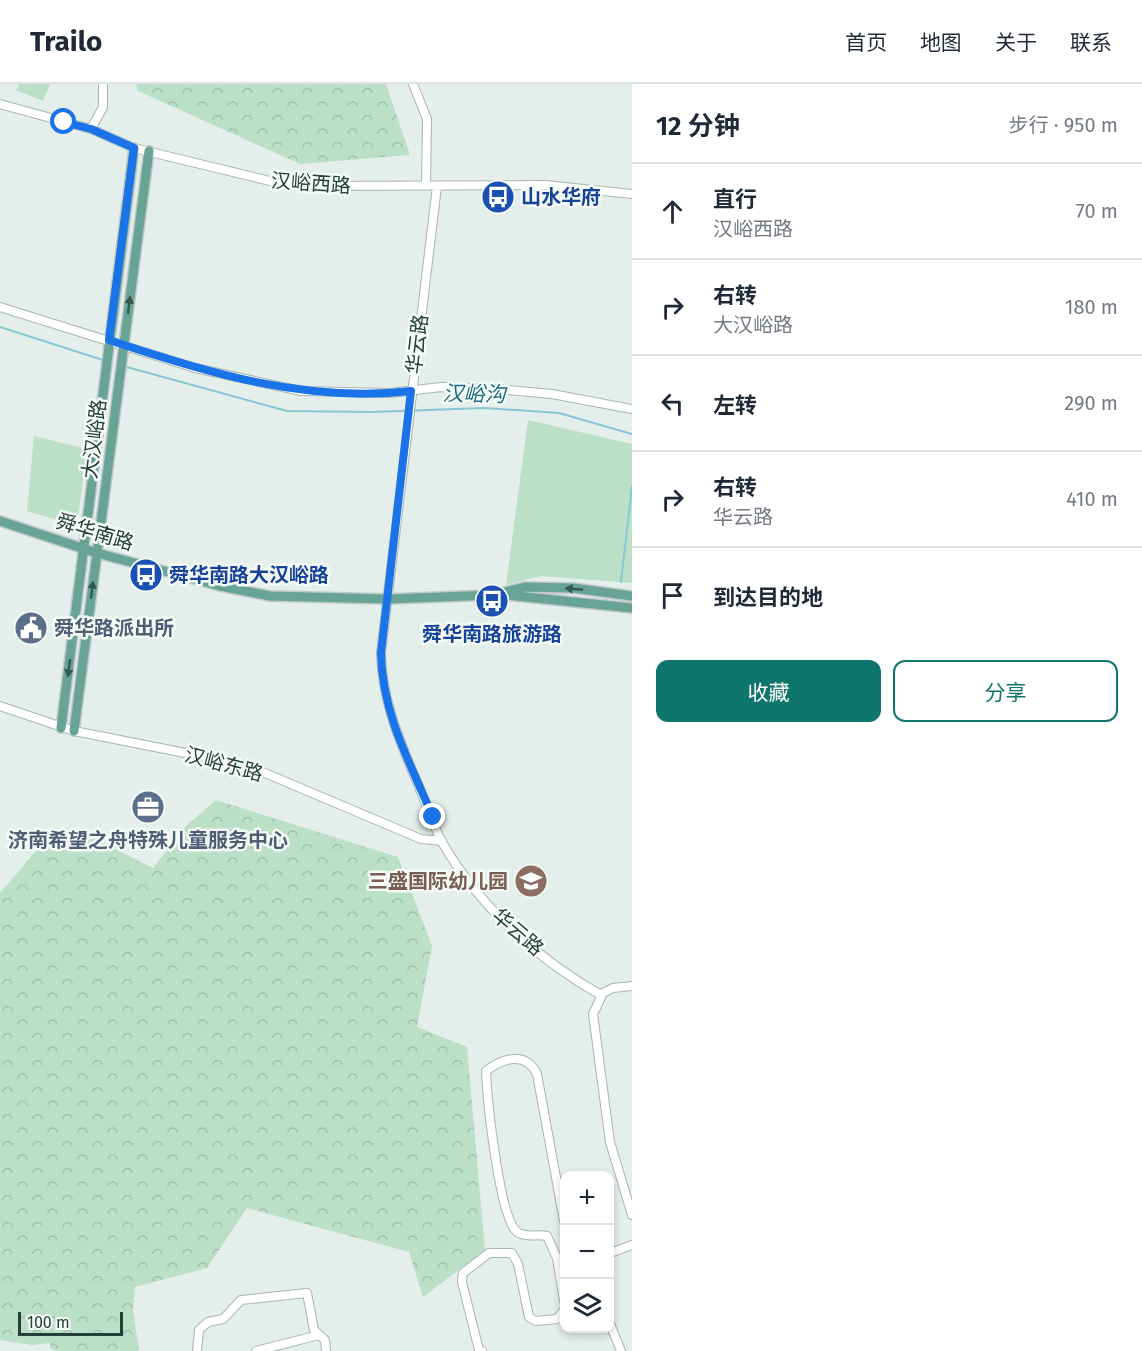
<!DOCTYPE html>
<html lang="zh">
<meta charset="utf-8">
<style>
:root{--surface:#fff;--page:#f6f6f7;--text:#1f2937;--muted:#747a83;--line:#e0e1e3;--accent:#0f766e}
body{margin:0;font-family:"Fira Sans","Noto Sans SC",sans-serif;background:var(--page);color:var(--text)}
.controls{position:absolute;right:18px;bottom:18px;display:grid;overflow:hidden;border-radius:12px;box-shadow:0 3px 9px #0003}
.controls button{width:54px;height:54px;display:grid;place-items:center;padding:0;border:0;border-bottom:2px solid var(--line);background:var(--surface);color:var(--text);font:30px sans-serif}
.scale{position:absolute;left:18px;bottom:15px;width:105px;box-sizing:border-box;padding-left:6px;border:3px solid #234039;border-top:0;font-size:16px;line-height:21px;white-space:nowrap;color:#234039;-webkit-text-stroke:4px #f5faf7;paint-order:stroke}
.stop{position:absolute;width:18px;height:18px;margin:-14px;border:4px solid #1a73e8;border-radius:50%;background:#fff}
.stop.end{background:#1a73e8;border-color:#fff;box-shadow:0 2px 6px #0008}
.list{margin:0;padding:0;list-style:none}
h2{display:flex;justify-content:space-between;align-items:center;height:78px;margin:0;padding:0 24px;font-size:26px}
h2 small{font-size:20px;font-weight:400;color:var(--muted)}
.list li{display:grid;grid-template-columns:39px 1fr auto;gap:18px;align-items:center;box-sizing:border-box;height:96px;padding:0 24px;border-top:2px solid var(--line)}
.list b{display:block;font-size:22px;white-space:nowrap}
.list p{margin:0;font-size:20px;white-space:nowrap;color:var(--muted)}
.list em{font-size:20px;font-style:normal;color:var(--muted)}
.actions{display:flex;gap:12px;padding:18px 24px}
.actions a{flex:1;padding:14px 0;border:2px solid var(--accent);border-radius:12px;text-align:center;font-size:21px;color:var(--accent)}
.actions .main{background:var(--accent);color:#fff}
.icon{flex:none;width:33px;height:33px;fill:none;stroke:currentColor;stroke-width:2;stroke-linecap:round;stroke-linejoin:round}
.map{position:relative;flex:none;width:632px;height:1267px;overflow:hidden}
header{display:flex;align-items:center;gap:36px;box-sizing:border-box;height:84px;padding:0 30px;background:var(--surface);border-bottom:2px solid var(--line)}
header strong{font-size:28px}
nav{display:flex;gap:33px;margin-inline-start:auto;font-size:21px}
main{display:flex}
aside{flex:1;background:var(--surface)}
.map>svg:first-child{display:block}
.forest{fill:url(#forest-crowns)}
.green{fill:#bcdfc7}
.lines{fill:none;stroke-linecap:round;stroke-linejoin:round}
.stream{stroke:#8bc6d4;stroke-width:2}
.minor-casing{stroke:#a6b6b1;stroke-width:10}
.major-casing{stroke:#c1cac8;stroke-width:12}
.minor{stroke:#fff;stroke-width:8}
.major{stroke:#67a496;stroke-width:9}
.oneway{fill:#345950}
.route{stroke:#1a73e8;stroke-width:8}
.labels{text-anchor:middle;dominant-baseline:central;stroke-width:5;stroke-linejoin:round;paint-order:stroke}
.street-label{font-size:20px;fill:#234039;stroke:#f5faf7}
.transit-label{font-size:20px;font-weight:bold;fill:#164399;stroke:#f5faf7;text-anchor:start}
.service-label{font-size:20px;font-weight:bold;fill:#4e5e75;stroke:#f5faf7;text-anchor:start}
.education-label{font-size:20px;font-weight:bold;fill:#785e54;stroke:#f5faf7;text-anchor:end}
.water-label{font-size:21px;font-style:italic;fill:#1b6a7e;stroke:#f5faf7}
</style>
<header>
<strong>Trailo</strong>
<nav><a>首页</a><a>地图</a><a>关于</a><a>联系</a></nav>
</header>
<main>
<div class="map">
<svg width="632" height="1267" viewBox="0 0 632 1267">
<defs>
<pattern id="forest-crowns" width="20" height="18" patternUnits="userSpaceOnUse" patternTransform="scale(1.5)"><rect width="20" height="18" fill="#bcdfc7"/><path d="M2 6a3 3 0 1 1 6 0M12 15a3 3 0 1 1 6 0" fill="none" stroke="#a1c0ac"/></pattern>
</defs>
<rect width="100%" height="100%" fill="#e4eeea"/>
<!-- forest -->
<path class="forest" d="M136 0H386L410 71 300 80 138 7Z
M216 716 398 773 432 862 417 943 467 963 485 1166 423 1213 409 1168 247 1124 207 1184 135 1203 133 1226 139 1267H56L50 1264V1259L33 1261 0 1256V809L42 760 95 755 153 784 185 743Z"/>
<!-- green -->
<path class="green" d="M19 0H50L43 17 16 6Z
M528 336 632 360V499L541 492 506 501Z
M34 352 87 365 78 435 74 441 27 427Z"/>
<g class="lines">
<!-- stream -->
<path class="stream" d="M0 243 103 276
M123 282 287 327 372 328 484 324 559 329 632 350
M621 498 632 402"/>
<defs>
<path id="minor" d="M413 0 427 35 426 102
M0 20 91 45 134 64 282 100 306 102 545 101 632 110
M91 45 103 23V0
M437 102 381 569C382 614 397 650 414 691 424 712 431 738 442 758 478 821 538 876 601 911
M0 223 195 284 301 307 390 309 441 303 496 305 552 310 632 325
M0 622 74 647 246 681 421 755 442 757
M632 902 613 904 603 909 593 930 610 1058 632 1131
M564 1137 537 990C526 967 503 974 486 987 487 1014 499 1130 516 1147 522 1154 538 1150 547 1152L557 1174 564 1217
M610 1169 632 1161
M610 1240 621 1267
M197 1267 199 1246 208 1238 223 1235 241 1216 307 1209 314 1246 325 1256 326 1267
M256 1267 319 1251
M482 1267 479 1266 462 1198 463 1189 489 1169H512L518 1180 529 1233 536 1237 557 1235 564 1226"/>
<path id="major" d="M0 437 97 469 220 502 270 512 388 515 493 511 525 503 573 504 632 512
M507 511 632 524
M61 644 134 64
M74 647 149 67"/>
</defs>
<!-- minor casing -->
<use href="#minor" class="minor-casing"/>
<!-- major casing -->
<use href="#major" class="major-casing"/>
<!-- minor -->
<use href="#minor" class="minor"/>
<!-- major -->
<use href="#major" class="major"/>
</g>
<!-- one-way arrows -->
<defs><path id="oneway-solid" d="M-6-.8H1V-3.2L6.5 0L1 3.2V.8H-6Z" transform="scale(1.5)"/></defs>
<g class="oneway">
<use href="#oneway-solid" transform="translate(129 221) rotate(-83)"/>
<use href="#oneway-solid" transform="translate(574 505) rotate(-175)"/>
<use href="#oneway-solid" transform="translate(92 506) rotate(-83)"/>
<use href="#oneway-solid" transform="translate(69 584) rotate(97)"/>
</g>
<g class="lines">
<!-- route -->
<path class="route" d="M64 38 91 45 134 64 109 256C207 289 307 319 411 307L381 569C382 629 410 679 433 733"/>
</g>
<!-- icons -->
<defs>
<symbol id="bus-disc" viewBox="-11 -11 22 22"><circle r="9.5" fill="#1a4fb4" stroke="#f5faf7"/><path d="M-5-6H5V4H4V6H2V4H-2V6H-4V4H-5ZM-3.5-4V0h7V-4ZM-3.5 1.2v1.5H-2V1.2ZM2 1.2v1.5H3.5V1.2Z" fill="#fff"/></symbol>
<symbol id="civic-disc" viewBox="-11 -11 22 22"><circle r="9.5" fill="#5c6f8a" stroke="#f5faf7"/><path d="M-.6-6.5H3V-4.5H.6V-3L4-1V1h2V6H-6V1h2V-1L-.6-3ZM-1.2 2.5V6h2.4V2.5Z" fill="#fff"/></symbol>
<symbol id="office-disc" viewBox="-11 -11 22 22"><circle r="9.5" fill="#5c6f8a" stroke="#f5faf7"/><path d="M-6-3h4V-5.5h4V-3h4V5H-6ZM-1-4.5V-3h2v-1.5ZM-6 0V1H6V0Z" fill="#fff"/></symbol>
<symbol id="school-disc" viewBox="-11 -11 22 22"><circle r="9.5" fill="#8d6e63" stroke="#f5faf7"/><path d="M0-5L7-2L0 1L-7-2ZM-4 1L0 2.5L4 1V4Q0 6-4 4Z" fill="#fff"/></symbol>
</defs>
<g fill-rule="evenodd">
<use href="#bus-disc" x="479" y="94" width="38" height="38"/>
<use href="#bus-disc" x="127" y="472" width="38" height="38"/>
<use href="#bus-disc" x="473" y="498" width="38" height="38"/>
<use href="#civic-disc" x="12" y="525" width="38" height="38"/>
<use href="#office-disc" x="129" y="704" width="38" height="38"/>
<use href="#school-disc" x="512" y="778" width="38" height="38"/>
</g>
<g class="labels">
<!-- street labels -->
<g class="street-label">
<text transform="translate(311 99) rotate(4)">汉峪西路</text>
<text transform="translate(417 260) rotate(-83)">华云路</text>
<text transform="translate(94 355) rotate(-83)">大汉峪路</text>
<text transform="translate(95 448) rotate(17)">舜华南路</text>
<text transform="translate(224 680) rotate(15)">汉峪东路</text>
<text transform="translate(518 848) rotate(41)">华云路</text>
</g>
<!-- transit labels -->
<g class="transit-label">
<text x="521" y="113">山水华府</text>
<text x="169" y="491">舜华南路大汉峪路</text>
<text x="492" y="550" text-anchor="middle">舜华南路旅游路</text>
</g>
<!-- service labels -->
<g class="service-label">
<text x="54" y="544">舜华路派出所</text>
<text x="148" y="756" text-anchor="middle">济南希望之舟特殊儿童服务中心</text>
</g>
<!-- education labels -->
<g class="education-label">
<text x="508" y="797">三盛国际幼儿园</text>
</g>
<!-- water labels -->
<g class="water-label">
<text transform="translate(474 310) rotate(1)">汉峪沟</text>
</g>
</g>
</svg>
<div class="controls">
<button>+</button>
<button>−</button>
<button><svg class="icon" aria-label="layers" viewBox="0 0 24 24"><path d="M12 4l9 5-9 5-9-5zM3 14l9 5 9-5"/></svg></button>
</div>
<div class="scale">100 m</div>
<div class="stop" style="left:64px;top:38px"></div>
<div class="stop end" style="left:433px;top:733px"></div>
</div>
<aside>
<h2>12 分钟<small>步行 · 950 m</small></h2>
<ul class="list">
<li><svg class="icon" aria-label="ahead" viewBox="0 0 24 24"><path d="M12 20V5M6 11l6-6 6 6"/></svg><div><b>直行</b><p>汉峪西路</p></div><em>70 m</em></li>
<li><svg class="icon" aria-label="right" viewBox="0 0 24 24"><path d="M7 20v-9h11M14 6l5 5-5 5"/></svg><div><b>右转</b><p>大汉峪路</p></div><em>180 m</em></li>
<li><svg class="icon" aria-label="left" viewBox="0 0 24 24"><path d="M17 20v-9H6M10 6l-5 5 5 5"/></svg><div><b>左转</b></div><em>290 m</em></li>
<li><svg class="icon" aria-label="right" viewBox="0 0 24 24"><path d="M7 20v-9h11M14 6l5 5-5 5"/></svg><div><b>右转</b><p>华云路</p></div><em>410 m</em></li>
<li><svg class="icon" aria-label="arrive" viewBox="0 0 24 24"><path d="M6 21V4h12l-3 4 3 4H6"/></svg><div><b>到达目的地</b></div></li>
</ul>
<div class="actions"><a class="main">收藏</a><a>分享</a></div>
</aside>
</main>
